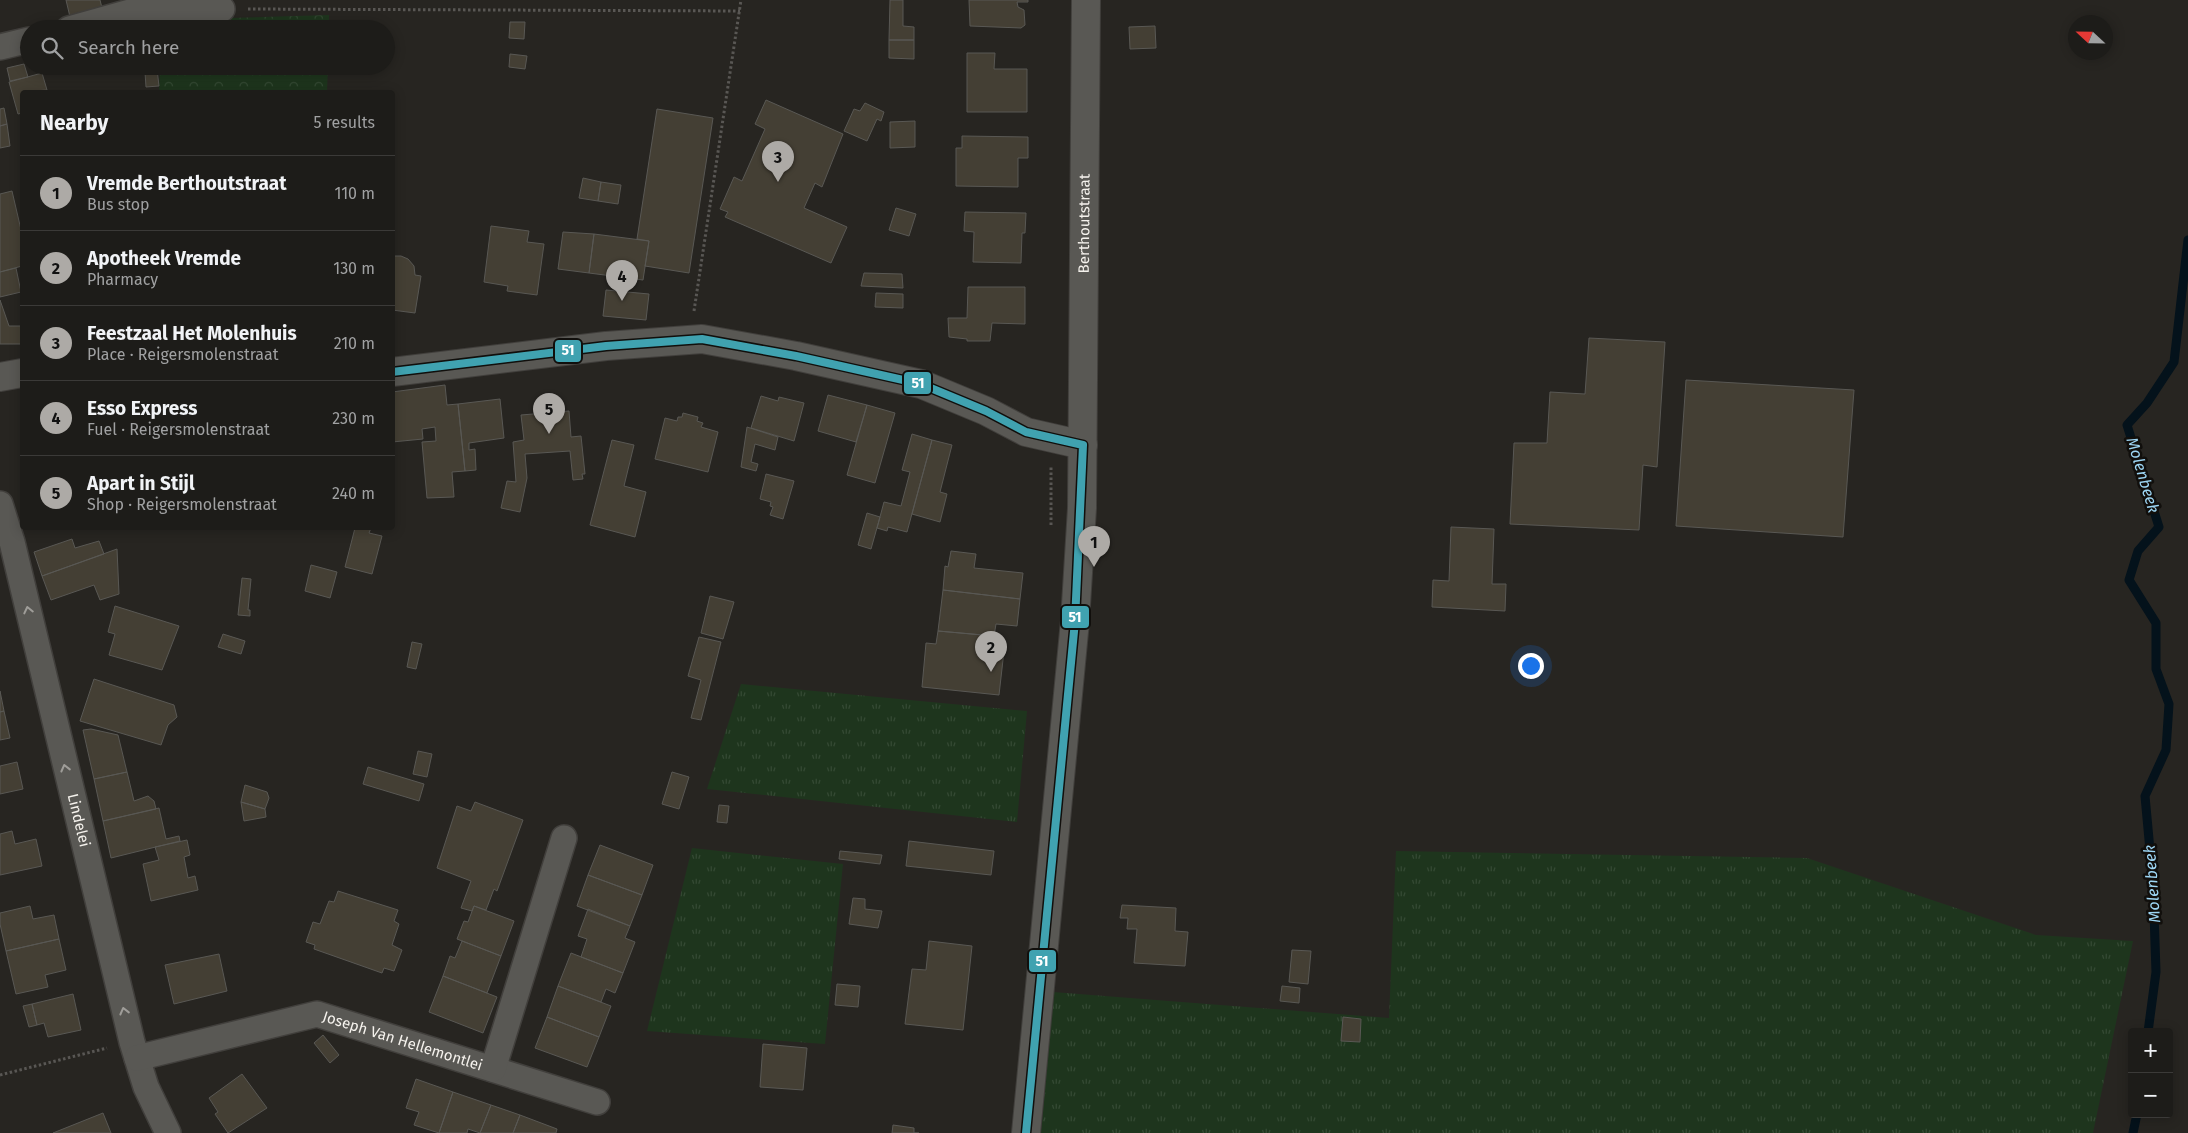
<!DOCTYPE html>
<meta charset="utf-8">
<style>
:root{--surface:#1d1c19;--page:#2a2926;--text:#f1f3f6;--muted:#a0a1a2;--line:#3b3a38;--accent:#adaaa6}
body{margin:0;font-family:"Fira Sans",sans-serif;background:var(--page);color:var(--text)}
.controls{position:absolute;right:15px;bottom:15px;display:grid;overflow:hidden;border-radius:5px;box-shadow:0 2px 12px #0003}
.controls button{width:45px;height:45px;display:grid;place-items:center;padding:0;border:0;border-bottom:1px solid var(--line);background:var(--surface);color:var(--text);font:25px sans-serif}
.compass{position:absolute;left:2068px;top:15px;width:45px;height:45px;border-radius:50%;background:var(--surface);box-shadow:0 2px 12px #0003;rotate:292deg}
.you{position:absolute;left:1530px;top:665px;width:18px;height:18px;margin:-12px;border:4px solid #fff;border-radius:50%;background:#1a73e8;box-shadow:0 0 0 8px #1a73e833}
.badge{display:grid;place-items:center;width:32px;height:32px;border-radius:50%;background:var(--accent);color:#111;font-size:16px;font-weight:700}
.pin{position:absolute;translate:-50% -41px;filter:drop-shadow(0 1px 2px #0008)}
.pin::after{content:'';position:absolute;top:26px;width:18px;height:15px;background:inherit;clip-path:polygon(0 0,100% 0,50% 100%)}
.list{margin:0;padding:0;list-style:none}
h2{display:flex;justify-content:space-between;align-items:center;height:65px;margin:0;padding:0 20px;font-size:21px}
h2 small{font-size:16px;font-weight:400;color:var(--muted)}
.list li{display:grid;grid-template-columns:32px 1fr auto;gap:15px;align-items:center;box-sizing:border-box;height:75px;padding:0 20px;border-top:1px solid var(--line)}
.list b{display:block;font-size:19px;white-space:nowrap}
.list p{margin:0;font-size:16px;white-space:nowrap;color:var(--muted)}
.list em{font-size:16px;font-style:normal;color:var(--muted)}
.icon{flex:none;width:28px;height:28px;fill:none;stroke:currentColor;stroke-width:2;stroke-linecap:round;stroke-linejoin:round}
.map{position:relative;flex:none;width:2188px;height:1133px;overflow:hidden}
.search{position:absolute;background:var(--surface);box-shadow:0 2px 12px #0003;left:20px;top:20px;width:375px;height:55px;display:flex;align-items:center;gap:12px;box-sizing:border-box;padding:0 18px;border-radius:28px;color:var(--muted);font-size:19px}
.panel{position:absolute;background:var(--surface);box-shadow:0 2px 12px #0003;left:20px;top:90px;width:375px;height:440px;border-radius:5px}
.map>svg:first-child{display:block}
.grass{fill:url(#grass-tufts)}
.park{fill:url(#park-crowns)}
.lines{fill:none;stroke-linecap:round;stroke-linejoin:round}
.stream{stroke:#04121b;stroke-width:9}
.building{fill:#443f34;stroke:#595854}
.minor-casing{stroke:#413f3c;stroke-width:28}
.tertiary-casing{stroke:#413f3c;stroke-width:30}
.path{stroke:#595754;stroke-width:3;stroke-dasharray:2.5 2.5;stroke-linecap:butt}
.minor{stroke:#595854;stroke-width:25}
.tertiary{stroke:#595854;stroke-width:28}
.bus-1-casing{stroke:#110f0c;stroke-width:11}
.bus-1{stroke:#40a2b0;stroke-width:8}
.oneway{stroke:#9f9d99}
.labels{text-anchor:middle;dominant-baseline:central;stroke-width:5;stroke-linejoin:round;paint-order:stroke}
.street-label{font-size:15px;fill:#f5f2ed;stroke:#110f0c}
.water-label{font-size:16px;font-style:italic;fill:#9dd5f3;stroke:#110f0c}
.line-badge{stroke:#110f0c;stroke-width:2}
.badge-label{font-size:14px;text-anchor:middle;font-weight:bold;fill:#fff}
</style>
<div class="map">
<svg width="2188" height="1133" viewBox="0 0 2188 1133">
<defs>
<pattern id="grass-tufts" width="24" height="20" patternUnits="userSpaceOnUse" patternTransform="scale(1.25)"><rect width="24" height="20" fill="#1e351d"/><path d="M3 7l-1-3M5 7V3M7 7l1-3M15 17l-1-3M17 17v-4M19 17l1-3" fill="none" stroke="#344933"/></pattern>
<pattern id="park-crowns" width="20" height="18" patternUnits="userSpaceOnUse" patternTransform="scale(1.25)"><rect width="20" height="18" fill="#1e351d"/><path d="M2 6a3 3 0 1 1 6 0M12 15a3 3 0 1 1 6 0" fill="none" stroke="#344933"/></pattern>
</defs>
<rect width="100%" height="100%" fill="#272521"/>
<!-- grass -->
<path class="grass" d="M741 684 1027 711 1017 822 707 789Z
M692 848 843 864 825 1044 647 1031Z
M1396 851 1807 858 2036 935 2133 941 2093 1133H1041L1053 992 1389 1018Z"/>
<!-- park -->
<path class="park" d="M329 15V29H162V20Z
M160 66H328L327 92H159Z"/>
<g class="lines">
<!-- stream -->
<path class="stream" d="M2148 1032 2156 972 2153 883 2145 796 2166 750 2169 704 2156 669V623L2129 580 2138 551 2159 527 2127 425 2147 403 2174 362 2188 240
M2133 1133 2137 1114"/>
</g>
<!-- building -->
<path class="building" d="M66 0H100L102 8 70 17Z
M890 0H903V26L914 27V40H889Z
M969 0H1028V2H1017L1018 7 1024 10 1025 25 1021 28 970 26Z
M510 22H525L524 39 509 38Z
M1155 26 1156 48 1130 49 1129 27Z
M889 40H914V59L889 58Z
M967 53H995L994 69H1027V112H967Z
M510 54 527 56 525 69 509 67Z
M24 64 28 77 10 81 7 68Z
M157 69 159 86 146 87 145 72Z
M42 73 47 90 22 92V113L18 114 9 82Z
M766 100 843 134 822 187 815 183 804 208 847 227 831 263 725 217 728 212 720 209 734 177 742 181 765 129 755 124Z
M865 103 884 112 881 121 877 119 867 141 844 131 854 109 860 111Z
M4 108 7 124 0 126V109Z
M657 109 713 118 689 273 645 266 649 241 637 239Z
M915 121V147L890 148V122Z
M7 124 10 146 0 148V126Z
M962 136 1028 137V158H1018V187L956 186V148H962Z
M583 178 601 182 598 201 579 198Z
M601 182 621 185 618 204 598 201Z
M12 191 22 234V266L0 272V194Z
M896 208 916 214 909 236 889 230Z
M965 212 1026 213 1025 233H1022L1021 263 973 262 974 232 964 231Z
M491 226 529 231 527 242 544 244 537 295 507 291 508 286 484 282Z
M563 232 594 234 589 273 558 269Z
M594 234 649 241 643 280 589 273Z
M392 256H401L408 259 414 266 415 275 421 276 415 313 392 310Z
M16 268 21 292 0 297V272Z
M864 273 902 274 903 288 861 286Z
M968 287H1025V324L992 323 990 341H967V339L949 337 948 318H967Z
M606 290 649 294 646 320 603 316Z
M876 293 903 294V308L875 307Z
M0 300 9 326H22V344H0Z
M1589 338 1665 342 1657 467 1643 465 1639 530 1510 524 1514 443H1547L1550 392 1585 394Z
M1686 380 1854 390 1843 537 1676 526Z
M445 385 447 405 458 404 465 471 452 472 454 497 427 498 422 442 436 441 435 427 422 429 423 439 392 442V392Z
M828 395 867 405 856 442 818 431Z
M761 396 778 401 779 397 804 403 794 441 751 428Z
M500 399 504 438 469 443V450L475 449 476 470 465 471 458 404Z
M867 405 895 413 875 483 847 475Z
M569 411 571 437 581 436 585 474H582L583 479 573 480 570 451 525 454 527 478 520 512 501 508 507 481 516 482 513 442 524 440 521 415Z
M683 413 698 417 697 421 703 423 701 427 718 432 708 472 655 459 665 418 677 421 678 417H682Z
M747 427 778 437 775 450 755 444 751 462 758 464 756 471 741 467Z
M912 434 932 440 907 532 888 527 887 531 877 528 884 502 901 506 910 472 902 470Z
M612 440 634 445 624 486 646 492 635 537 590 525Z
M932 440 952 445 940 492 947 494 940 522 912 514Z
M766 474 794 481 783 519 770 515 773 507 770 506 771 502 760 499Z
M867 513 880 517 871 549 858 545Z
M1451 527 1494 529 1492 584H1506L1505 611 1432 607 1433 580 1449 581Z
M355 528H371L369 533 382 536 372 574 345 567Z
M72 539 75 548 99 541 104 554 42 576 34 552Z
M117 549 119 594 100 600 94 585 51 600 42 576Z
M951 551 976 554 974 568 1023 573 1020 599 943 590 945 566 948 567Z
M311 565 337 572 330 598 305 591Z
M242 578 251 579 248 610H250V616L238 615Z
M943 590 1020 599 1017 626 996 624 994 636 938 631Z
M710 596 734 602 723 639 701 633Z
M115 606 179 626 162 670 109 655 115 634 108 632Z
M938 631 994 636 993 649 1004 651 999 695 922 687 926 643 936 644Z
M223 634 245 641 241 654 218 647Z
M699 637 721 642 701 720 691 718 701 680 688 676Z
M412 642 422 644 416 669 407 667Z
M94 679 174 705 177 717 168 725 161 745 80 721Z
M0 691 4 711 0 712Z
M4 711 10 738 0 740V712Z
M91 729 118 735 127 772 94 779 83 730Z
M418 751 432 754 427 777 413 774Z
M17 762 23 789 0 794V766Z
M368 767 424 784 419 801 363 784Z
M127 772 134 801 148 796 154 801 156 809 103 821 94 779Z
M672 772 689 777 679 809 662 804Z
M245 785 267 792 269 798 265 809 241 802Z
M241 802 265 809 266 817 244 821Z
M475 802 523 820 497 891 494 889 486 910 474 906 472 911 461 908 471 881 437 868 457 806 471 811Z
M719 805 729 806 727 823 717 822Z
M159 808 166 839 179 836 180 841 111 858 103 821Z
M12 831 15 844 36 839 42 866 0 875V834Z
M187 840 190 855 184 857 188 878 195 876 198 890 151 901 143 864 159 860 155 847Z
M909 841 994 851 991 875 906 866Z
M600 845 653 865 642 895 588 875Z
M840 851 882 855 880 864 839 859Z
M588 875 642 895 630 926 577 906Z
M338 891 398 910 394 921 399 924 392 945 402 950 394 971 384 968 382 973 314 949 315 945 306 942 313 922 320 924 329 901 334 902Z
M853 898 865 899V909L882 911 878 928 849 924Z
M1122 905 1176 908 1175 931 1188 932 1185 966 1134 963 1137 929H1127L1128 918H1120Z
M30 906 33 919 54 915 59 939 6 951 0 924V913Z
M474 906 514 921 501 956 457 939 464 921 468 922Z
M588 909 630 926 625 938 635 942 623 973 581 957 587 939 578 936Z
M59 939 66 970 45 975 48 987 16 994 6 951Z
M462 941 501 956 487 993 443 976 450 956 455 958Z
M929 941 972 946 963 1030 905 1024 912 969 926 970Z
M1292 950 1311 951 1308 984 1289 982Z
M571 953 623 973 615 993 606 989 601 1002 558 986Z
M219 954 227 991 174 1004 165 965Z
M443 976 497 997 483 1033 429 1012Z
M837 984 860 986 858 1007 835 1005Z
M558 986 611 1006 599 1037 547 1017Z
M1282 986 1300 988 1299 1003 1280 1001Z
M73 994 81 1030 48 1037 44 1023 37 1025 32 1004Z
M32 1004 37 1025 29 1027 23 1006Z
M547 1017 599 1037 587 1067 535 1048Z
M1343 1017 1361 1019 1360 1042 1341 1041Z
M323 1035 339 1055 330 1063 314 1043Z
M763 1044 807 1048 803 1090 760 1087Z
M242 1074 267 1108 228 1133 215 1114 218 1112 209 1098Z
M416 1079 453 1092 439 1133 414 1125 419 1112 406 1108Z
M453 1092 491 1105 480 1133 468 1129 467 1133H439Z
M491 1105 520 1115 513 1133H480Z
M103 1113 111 1133H53Z
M520 1115 557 1129 556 1133H513Z
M893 1125 914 1128V1133H919H892Z"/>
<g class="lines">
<defs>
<g id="minor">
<path d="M69 29 137 10 222 9"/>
<path d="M0 47 29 40"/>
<path id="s1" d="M0 504 12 542 132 1042 146 1087 168 1133"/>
<path id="s2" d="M137 1058 317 1014 597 1102"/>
<path d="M493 1069 564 838"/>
</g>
<g id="tertiary">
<path d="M392 372 606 346 702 339 796 356 921 384 986 411 1026 432 1083 445"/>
<path d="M0 377 22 373"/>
<path id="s3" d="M1026 1133 1075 621 1082 508 1086 0"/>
</g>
</defs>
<!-- minor casing -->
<use href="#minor" class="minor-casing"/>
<!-- tertiary casing -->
<use href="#tertiary" class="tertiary-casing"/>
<!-- path -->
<path class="path" d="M248 9 740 11
M694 311 741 0
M1051 525V466
M0 1075 107 1048"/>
<!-- minor -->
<use href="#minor" class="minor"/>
<!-- tertiary -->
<use href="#tertiary" class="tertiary"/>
<defs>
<path id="bus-1" d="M392 372 606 346 702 339 796 356 921 384 986 411 1026 432 1083 445
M1026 1133 1075 621 1083 445"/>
</defs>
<!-- bus-1 casing -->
<use href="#bus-1" class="bus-1-casing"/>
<!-- bus-1 -->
<use href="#bus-1" class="bus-1"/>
</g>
<!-- one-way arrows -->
<defs><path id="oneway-chevron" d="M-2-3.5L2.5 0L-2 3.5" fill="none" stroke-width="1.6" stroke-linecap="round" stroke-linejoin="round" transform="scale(1.25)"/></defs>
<g class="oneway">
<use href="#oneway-chevron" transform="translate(28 610) rotate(-103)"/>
<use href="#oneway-chevron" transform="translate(65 768) rotate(-104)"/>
<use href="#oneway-chevron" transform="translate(124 1011) rotate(-104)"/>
</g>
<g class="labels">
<!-- street labels -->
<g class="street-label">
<text stroke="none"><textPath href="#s3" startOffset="912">Berthoutstraat</textPath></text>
<text stroke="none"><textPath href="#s1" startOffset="326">Lindelei</textPath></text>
<text stroke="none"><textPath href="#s2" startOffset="275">Joseph Van Hellemontlei</textPath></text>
</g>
<!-- water labels -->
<g class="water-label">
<text transform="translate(2143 475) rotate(73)">Molenbeek</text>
<text transform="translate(2152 884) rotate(-94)">Molenbeek</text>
</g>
</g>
<g class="line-badge">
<rect x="554" y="339" width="28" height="24" rx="5" fill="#40a2b0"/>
<rect x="903" y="371" width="29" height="24" rx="5" fill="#40a2b0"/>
<rect x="1061" y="605" width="29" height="24" rx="5" fill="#40a2b0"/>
<rect x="1028" y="949" width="29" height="24" rx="5" fill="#40a2b0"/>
</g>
<g class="badge-label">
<text x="568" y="355">51</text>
<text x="918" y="388">51</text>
<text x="1075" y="622">51</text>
<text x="1042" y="966">51</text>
</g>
</svg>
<div class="controls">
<button>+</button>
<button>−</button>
</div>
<svg class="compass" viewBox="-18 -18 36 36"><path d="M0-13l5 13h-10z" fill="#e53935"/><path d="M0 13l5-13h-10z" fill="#a0a1a2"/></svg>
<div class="you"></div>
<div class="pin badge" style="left:1094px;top:567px">1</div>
<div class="pin badge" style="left:991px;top:672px">2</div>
<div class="pin badge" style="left:778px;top:182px">3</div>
<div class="pin badge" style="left:622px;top:301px">4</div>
<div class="pin badge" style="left:549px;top:434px">5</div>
<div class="search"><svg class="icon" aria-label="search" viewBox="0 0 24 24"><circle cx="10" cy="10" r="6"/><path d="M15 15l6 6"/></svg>Search here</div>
<section class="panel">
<h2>Nearby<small>5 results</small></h2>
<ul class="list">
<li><span class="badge">1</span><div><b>Vremde Berthoutstraat</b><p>Bus stop</p></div><em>110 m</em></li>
<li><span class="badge">2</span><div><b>Apotheek Vremde</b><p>Pharmacy</p></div><em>130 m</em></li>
<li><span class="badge">3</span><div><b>Feestzaal Het Molenhuis</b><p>Place · Reigersmolenstraat</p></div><em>210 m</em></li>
<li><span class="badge">4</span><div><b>Esso Express</b><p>Fuel · Reigersmolenstraat</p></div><em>230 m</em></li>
<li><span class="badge">5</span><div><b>Apart in Stijl</b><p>Shop · Reigersmolenstraat</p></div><em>240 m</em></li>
</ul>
</section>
</div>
